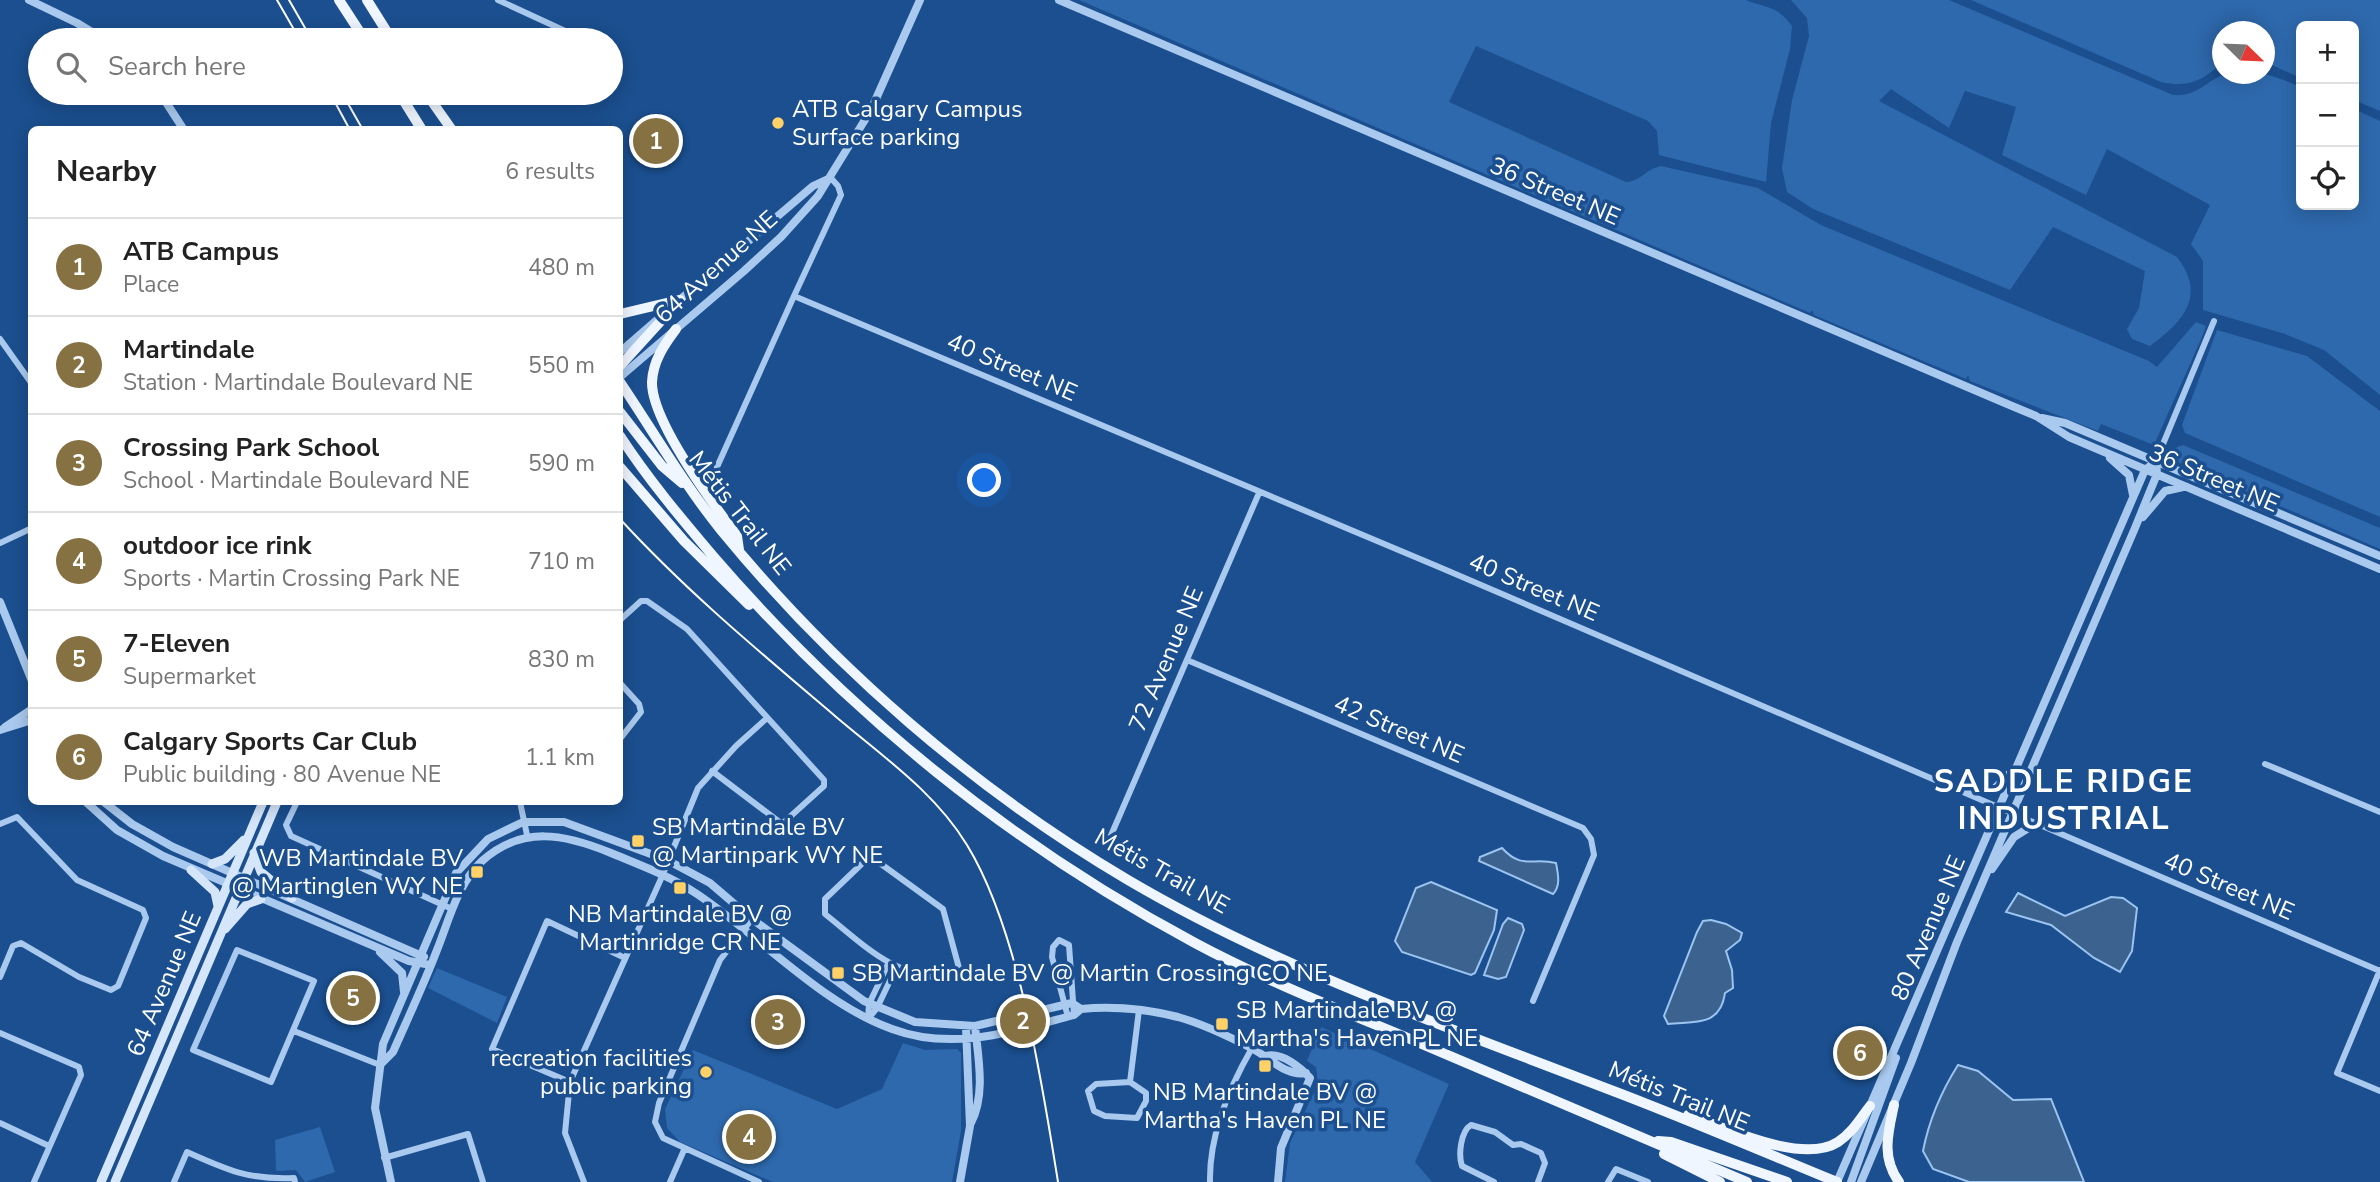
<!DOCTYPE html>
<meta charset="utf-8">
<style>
:root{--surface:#fff;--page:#f2f2f2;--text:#222;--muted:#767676;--line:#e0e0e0;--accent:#857141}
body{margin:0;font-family:"Nunito Sans",sans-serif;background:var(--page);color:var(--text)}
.controls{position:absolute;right:21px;top:21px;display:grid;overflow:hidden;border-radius:10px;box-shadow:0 4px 18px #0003}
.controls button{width:63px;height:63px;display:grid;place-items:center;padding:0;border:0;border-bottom:2px solid var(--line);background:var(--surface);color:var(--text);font:35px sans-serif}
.compass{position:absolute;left:2212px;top:21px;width:63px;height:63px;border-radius:50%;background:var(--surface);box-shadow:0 4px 18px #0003;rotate:113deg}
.you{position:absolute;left:985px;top:481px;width:24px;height:24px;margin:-18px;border:5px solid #fff;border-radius:50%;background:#1a73e8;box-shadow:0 0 0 10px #1a73e833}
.badge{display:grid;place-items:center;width:46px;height:46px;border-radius:50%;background:var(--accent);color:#fff;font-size:23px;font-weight:700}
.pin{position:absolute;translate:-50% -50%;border:4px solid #fff;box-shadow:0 2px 7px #0006}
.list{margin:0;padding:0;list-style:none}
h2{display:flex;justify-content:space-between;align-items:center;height:91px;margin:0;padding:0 28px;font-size:30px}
h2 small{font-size:23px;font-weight:400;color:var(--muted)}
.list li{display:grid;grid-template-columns:46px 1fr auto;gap:21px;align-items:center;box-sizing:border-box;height:98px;padding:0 28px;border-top:2px solid var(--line)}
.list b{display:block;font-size:26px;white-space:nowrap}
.list p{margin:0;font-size:23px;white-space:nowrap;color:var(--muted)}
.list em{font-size:23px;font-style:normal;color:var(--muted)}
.icon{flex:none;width:38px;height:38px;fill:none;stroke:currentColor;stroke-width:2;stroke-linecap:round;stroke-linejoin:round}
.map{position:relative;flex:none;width:2380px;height:1182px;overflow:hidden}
.search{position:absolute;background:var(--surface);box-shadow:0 4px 18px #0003;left:28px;top:28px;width:595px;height:77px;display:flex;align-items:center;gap:18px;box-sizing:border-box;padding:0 24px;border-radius:38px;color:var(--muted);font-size:26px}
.panel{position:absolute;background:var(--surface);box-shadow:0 4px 18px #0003;left:28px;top:126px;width:595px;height:679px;border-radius:10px}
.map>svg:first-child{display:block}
.green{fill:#2e69ad}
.water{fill:#3c6290;stroke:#9cc4f0;stroke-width:2}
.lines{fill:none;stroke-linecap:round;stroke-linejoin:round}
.minor{stroke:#a9c9ee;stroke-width:6}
.tertiary{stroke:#a9c9ee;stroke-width:8}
.secondary{stroke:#d6e6fa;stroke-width:9}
.primary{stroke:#f0f6ff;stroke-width:10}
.tram{stroke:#fff;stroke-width:2}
.poi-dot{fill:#ffd166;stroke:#1b4f8f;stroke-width:2.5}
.labels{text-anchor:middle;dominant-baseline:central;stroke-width:7;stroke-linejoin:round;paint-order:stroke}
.poi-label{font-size:24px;fill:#fff;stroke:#1b4f8f;text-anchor:start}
.street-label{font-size:24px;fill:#fff;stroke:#1b4f8f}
.district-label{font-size:32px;font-weight:bold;letter-spacing:2px;fill:#fff;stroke:#1b4f8f}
</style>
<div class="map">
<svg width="2380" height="1182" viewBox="0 0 2380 1182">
<rect width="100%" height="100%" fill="#1b4f8f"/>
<!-- green -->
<path class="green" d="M1079 0H1746C1769 9 1776 5 1792 26L1790 49 1771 123 1766 182 1659 155 1657 131 1648 121 1476 46 1449 102 1626 182C1641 181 1646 169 1661 166L1758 188 1821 225 2149 361 2157 367 2196 322 2206 326 2202 337 2154 445 2101 424 2098 431 1970 381 1968 375 1966 379 1814 315 1812 310 1810 313Z
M1791 0H1949L2173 95C2200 97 2207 78 2228 74 2256 68 2276 77 2301 87V205H2354V109L2380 121V395L2324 350 2285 334 2203 310V261L2191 244 2210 205 2107 149 2086 195 2002 155 2016 107 1965 91 1949 128 1891 89 1879 101 2177 257C2207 296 2183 322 2150 346L2132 339 2127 329 2139 308 2145 271 2053 227 2010 290 1813 209 1787 192 1782 168 1792 100 1809 36 1807 18Z
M1971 0H2380V111L2354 100V26H2301V78L2265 62 2264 32H2222V63C2202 81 2188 88 2161 82Z
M2217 330 2307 356 2380 411V517L2185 433 2182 425Z
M2183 445 2380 528V549L2171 459 2177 447Z
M437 968 507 997 497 1023 428 988Z
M1321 1027 1449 1084 1415 1162 1432 1182H1285L1290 1143 1318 1084 1316 1067 1307 1061Z
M903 1043 925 1050 957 1049 961 1053V1131L952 1182H773L680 1142 667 1128 665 1109 693 1050 837 1109 882 1089Z
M320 1127 335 1172 305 1182 296 1170 276 1171 275 1140Z"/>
<!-- water -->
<path class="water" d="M1502 848C1522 870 1532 857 1556 863 1558 874 1561 886 1553 894L1479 861 1480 857Z
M1431 882 1497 910 1494 930 1475 973 1471 975 1402 952 1395 941 1416 888Z
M2018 893 2065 916 2111 897 2123 898 2137 908 2132 951 2120 972 2094 958 2051 925 2006 912Z
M1508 918 1522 924 1524 930 1506 977 1498 979 1484 975 1503 924Z
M1711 920 1726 924 1742 933 1740 940 1726 951 1732 970 1733 988 1725 993C1720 1027 1695 1021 1668 1024L1664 1016 1697 932 1703 921Z
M1958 1065 1978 1071 2013 1100 2051 1099 2084 1182H1969L1933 1169 1923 1151C1929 1120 1941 1092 1958 1065Z"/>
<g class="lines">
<!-- minor -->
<path class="minor" d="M498 0 576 36 575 40
M830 177 838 186 841 195 794 296 1439 567 2380 971
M0 339 32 384
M2156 461 2214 321
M717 467 794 296
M0 543 32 528
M620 620 641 601H647L687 629 824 780V786L782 824 712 771
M1187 660 1583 828 1591 839 1594 855 1533 1001
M620 683 639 704 641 712 620 739
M2265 764 2380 812
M297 802 286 825 291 836 452 909
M520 802 527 835
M0 824 17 817 77 880 143 910 146 918 118 986 111 990 79 977 21 943 13 946 0 977
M1109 840 1259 493
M870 856 943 909 959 968 951 979C891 975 870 950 825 914V899Z
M752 919 720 960 659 1103 655 1122 663 1138 759 1182
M237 950 314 981 271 1082 193 1050Z
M2380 970 2337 1073 2380 1091
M1068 1017 1052 957 1053 947 1059 940 1069 945 1074 1015
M868 1019 869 1004 888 964
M868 1019 877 1008 896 968
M294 1031 380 1065
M0 1033 79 1067 81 1075 34 1182
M570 1082 492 1049 547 921 625 958
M1130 1082 1146 1093V1101L1137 1118 1105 1116 1094 1111 1088 1091 1096 1084Z
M1130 1082 1139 1010
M0 1123 49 1146
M384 1158 468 1134 483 1182
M174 1182 187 1152C227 1170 249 1180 294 1178L295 1182
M584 1182 565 1133 570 1082 660 881 698 788 736 746 767 718
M670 1182 684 1150
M1210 1182C1209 1135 1229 1088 1252 1048
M1494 1182 1462 1166C1458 1154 1461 1131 1471 1125L1495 1132 1513 1145 1521 1144 1541 1153 1545 1163 1538 1182
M1608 1182 1616 1169 1648 1182"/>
<!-- tertiary -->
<path class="tertiary" d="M29 0 77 23 105 40
M1059 0 2012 406 2036 416 2069 437 2380 569
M160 93 184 130
M676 303 813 186 828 179
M620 352 658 319
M620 377 744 271 781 237 818 196 871 110 920 0
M2042 418 2065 423 2380 556
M2110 458 2129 475 2133 495
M2143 517 2165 491 2183 487
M0 602 32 681
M5 727 32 709
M0 730 32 720
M1956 790H1993L2011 772
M86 802 117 830 163 856 409 961 431 965
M104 802 132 824 173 847 424 957
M1992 869 2014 837 2035 824
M380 952 402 973 404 992
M1266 1056C1282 1052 1300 1067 1310 1078L1281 1148 1278 1182
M380 1065 393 1052C408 1018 424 984 437 950 449 920 458 883 482 861 522 825 565 834 611 853 640 865 670 876 697 894 760 936 820 1003 892 1029 954 1052 1013 1031 1074 1015L1081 1009C1113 1006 1146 1009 1178 1017 1203 1024 1230 1037 1253 1049 1269 1057 1286 1077 1306 1073
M971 1123C986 1094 978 1057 975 1026
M391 1182 375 1108 383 1044 456 873 488 839 523 822H564L667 860 710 883 752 919 864 1001 915 1022 975 1026 1072 1003 1081 1009
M960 1182 970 1126 966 1027
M1837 1182 2145 470 2156 461
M1851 1182 1896 1058
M1861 1182 1911 1063 1957 942 2135 528 2157 474 2156 461"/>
<!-- secondary -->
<path class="secondary" d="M254 853 261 872 292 898
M212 864 225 859 244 840
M191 870 215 892 218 906
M225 929 247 904 261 899
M101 1182 263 802
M115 1182 277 802"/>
<!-- primary -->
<path class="primary" d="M339 0 365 40
M367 0 392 40
M399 93 422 130
M426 93 452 130
M620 314 679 300
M676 329C664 345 653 361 652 382 651 420 713 504 737 536L739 550
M620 366 680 300
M620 382C653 431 683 483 721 530 834 668 974 789 1128 880 1279 969 1445 1026 1608 1089 1685 1118 1761 1151 1837 1182
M620 412 662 466 682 483
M620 436C648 479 680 517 713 556 848 713 1013 846 1195 943 1264 980 1338 1009 1410 1039 1522 1087 1634 1135 1747 1182
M620 467 684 541 749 605
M1894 1105C1888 1133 1881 1157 1899 1182
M1688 1115C1726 1128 1802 1165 1838 1142 1852 1133 1860 1119 1870 1106
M1658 1141 1671 1142 1787 1182
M1664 1154 1720 1182"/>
<!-- tram -->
<path class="tram" d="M277 0 300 40
M289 0 312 40
M330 93 350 130
M342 93 363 130
M620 519C686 591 761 653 835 716 882 756 935 792 967 845 1019 930 1042 1083 1058 1182"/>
</g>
<!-- markers -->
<g class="poi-dot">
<circle cx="778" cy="123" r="7"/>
<rect x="631" y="834" width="14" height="14" rx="3.5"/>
<rect x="470" y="865" width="14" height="14" rx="3.5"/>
<rect x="673" y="881" width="14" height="14" rx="3.5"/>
<rect x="831" y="966" width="14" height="14" rx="3.5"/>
<rect x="1215" y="1017" width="14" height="14" rx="3.5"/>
<rect x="1258" y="1059" width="14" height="14" rx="3.5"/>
<circle cx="706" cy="1072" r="7"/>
</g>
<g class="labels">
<!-- poi labels -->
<g class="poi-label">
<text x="792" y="109">ATB Calgary Campus<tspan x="792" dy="28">Surface parking</tspan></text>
<text x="652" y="827">SB Martindale BV<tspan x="652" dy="28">@ Martinpark WY NE</tspan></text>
<text x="463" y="858" text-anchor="end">WB Martindale BV<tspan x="463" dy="28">@ Martinglen WY NE</tspan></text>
<text x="680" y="914" text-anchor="middle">NB Martindale BV @<tspan x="680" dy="28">Martinridge CR NE</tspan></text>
<text x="852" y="973">SB Martindale BV @ Martin Crossing CO NE</text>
<text x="1236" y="1010">SB Martindale BV @<tspan x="1236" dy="28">Martha's Haven PL NE</tspan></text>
<text x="692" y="1058" text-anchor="end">recreation facilities<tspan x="692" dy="28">public parking</tspan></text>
<text x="1265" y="1092" text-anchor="middle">NB Martindale BV @<tspan x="1265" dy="28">Martha's Haven PL NE</tspan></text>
</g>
<!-- street labels -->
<g class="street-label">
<text transform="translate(1555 191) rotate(23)">36 Street NE</text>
<text transform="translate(716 267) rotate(-42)">64 Avenue NE</text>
<text transform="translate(1012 367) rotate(23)">40 Street NE</text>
<text transform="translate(2214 478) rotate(23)">36 Street NE</text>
<text transform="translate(740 513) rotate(52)">Métis Trail NE</text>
<text transform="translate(1534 587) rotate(23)">40 Street NE</text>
<text transform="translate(1166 659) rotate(-67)">72 Avenue NE</text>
<text transform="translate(1399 729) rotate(23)">42 Street NE</text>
<text transform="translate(1162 871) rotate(29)">Métis Trail NE</text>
<text transform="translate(2229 886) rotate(23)">40 Street NE</text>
<text transform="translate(1928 928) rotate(-67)">80 Avenue NE</text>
<text transform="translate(164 984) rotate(-67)">64 Avenue NE</text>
<text transform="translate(1679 1096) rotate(22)">Métis Trail NE</text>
</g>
<!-- district labels -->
<g class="district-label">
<text x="2064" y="781">SADDLE RIDGE<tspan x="2064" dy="37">INDUSTRIAL</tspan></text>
</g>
</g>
</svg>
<div class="controls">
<button>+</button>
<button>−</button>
<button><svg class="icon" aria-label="locate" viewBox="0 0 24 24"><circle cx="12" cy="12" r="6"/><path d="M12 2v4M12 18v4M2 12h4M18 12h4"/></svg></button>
</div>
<svg class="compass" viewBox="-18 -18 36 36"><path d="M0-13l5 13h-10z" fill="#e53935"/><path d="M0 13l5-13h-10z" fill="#767676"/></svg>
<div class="you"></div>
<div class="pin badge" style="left:656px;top:141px">1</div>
<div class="pin badge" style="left:1023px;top:1021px">2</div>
<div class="pin badge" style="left:778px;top:1022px">3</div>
<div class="pin badge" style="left:749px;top:1137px">4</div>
<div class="pin badge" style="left:353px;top:998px">5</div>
<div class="pin badge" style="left:1860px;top:1053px">6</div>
<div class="search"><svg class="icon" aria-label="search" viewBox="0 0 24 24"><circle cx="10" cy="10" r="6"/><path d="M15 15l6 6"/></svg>Search here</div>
<section class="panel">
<h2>Nearby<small>6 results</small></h2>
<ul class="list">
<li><span class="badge">1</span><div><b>ATB Campus</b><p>Place</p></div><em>480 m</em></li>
<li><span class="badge">2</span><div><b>Martindale</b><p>Station · Martindale Boulevard NE</p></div><em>550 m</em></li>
<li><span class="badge">3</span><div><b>Crossing Park School</b><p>School · Martindale Boulevard NE</p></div><em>590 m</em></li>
<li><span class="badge">4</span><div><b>outdoor ice rink</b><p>Sports · Martin Crossing Park NE</p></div><em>710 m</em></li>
<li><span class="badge">5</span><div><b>7-Eleven</b><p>Supermarket</p></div><em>830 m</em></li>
<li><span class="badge">6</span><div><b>Calgary Sports Car Club</b><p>Public building · 80 Avenue NE</p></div><em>1.1 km</em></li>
</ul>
</section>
</div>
